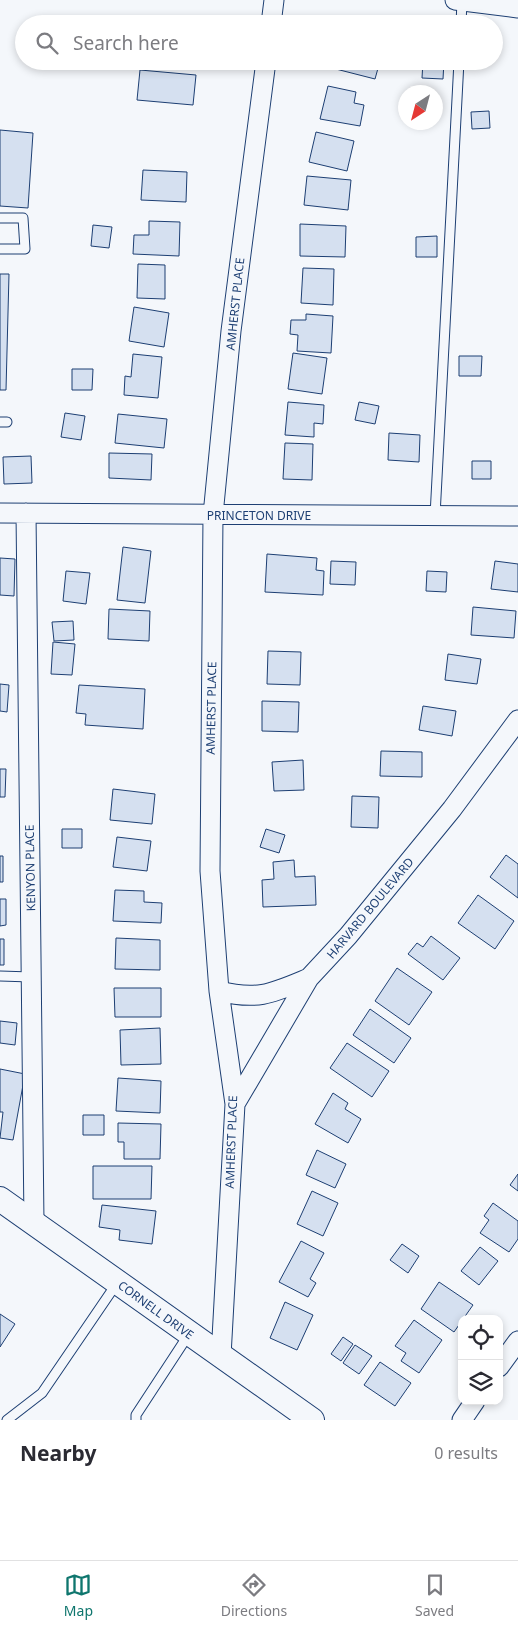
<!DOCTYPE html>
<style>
:root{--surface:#fff;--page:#f2f2f3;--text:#2b2b33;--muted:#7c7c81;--line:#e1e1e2;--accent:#0f766e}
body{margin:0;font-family:"Noto Sans",sans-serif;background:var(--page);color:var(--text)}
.controls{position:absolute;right:15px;bottom:15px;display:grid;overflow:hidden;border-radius:10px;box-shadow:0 2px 8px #0003}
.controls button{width:45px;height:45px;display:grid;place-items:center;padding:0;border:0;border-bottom:1px solid var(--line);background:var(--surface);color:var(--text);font:25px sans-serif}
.compass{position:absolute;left:398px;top:85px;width:45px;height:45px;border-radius:50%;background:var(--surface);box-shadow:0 2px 8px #0003;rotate:216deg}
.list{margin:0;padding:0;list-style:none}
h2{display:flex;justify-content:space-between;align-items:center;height:65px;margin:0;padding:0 20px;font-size:21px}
h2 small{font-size:16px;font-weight:400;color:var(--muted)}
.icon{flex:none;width:28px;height:28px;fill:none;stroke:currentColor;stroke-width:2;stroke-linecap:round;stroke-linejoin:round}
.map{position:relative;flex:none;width:518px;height:1420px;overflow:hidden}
.search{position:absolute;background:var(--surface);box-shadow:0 2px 8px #0003;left:15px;right:15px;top:15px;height:55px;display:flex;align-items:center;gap:12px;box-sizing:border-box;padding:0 18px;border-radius:28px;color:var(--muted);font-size:19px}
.sheet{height:140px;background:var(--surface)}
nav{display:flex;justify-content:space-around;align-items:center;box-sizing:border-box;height:70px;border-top:1px solid var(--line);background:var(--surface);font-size:14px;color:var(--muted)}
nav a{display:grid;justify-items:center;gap:2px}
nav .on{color:var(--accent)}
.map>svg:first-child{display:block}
.building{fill:#d5e0f0;stroke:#1d3f73}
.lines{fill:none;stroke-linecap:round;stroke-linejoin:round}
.service-casing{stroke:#1d3f73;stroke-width:11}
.minor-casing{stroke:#1d3f73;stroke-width:21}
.tertiary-casing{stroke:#1d3f73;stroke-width:26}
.service{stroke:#f4f7fb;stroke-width:9}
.minor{stroke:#f4f7fb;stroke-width:19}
.tertiary{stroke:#f4f7fb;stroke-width:24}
.labels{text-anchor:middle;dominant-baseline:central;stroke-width:4;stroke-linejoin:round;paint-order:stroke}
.street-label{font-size:12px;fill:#1d3f73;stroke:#f4f7fb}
</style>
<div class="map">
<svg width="518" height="1420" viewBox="0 0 518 1420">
<rect width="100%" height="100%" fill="#f4f7fb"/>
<!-- building -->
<path class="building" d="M155 61H209V68L155 63Z
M329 61H380L375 79 328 67Z
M423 61H444L443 79 422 78Z
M140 70 196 75 193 105 137 100Z
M328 86 356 92 354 103 364 105 360 126 320 119Z
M489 111 490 128 472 129 471 112Z
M0 130 33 133 28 208 0 206Z
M316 132 354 141 347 171 309 162Z
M143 170 187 172 186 202 141 200Z
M307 176 351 180 348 210 304 205Z
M149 221 180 222 179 256 133 254 134 235H149Z
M300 224 346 226 345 257 300 256Z
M93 225 112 227 109 248 91 246Z
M437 236V257H416V237Z
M138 264 165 265V299L137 298Z
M303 268 334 269 333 305 301 303Z
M0 274H9L6 390H0Z
M134 307 169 313 164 347 129 341Z
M306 314 333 316 331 353 297 351 298 335 290 334 291 320H306Z
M293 353 327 358 322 394 288 389Z
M133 354 162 357 158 398 124 395 125 376 131 377Z
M459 356H482L481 376H459Z
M72 369H93L92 390H72Z
M288 402 324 405 323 424 314 423V437L285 435Z
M359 402 379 406 375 424 355 420Z
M65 413 85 416 81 440 61 437Z
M118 414 167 419 164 448 115 443Z
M389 433 420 435 419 462 388 460Z
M285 443 313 444 312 480 283 479Z
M109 453 152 454 151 480 109 478Z
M31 456 32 483 4 484 3 457Z
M472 461H491V479H472Z
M123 547 151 551 145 603 117 600Z
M267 554 317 558 316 570 324 571 323 595 265 592Z
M0 558 15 559 14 596 0 595Z
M331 561 356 562 355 585 330 584Z
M495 561 518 564V592L491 589Z
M66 571 90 573 86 604 63 601Z
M427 571 447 572 446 592 426 591Z
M473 607 516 611 514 638 471 635Z
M109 609 150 611 149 641 108 639Z
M73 621 74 640 54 641 52 622Z
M53 642 75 644 72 675 51 674Z
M268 651 301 652 300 685 267 684Z
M448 654 481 659 477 684 445 680Z
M0 684 9 685 7 712 0 711Z
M79 685 145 689 143 729 85 725 86 714 76 713Z
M262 701 299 702 298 732 262 731Z
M423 706 456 711 452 736 419 730Z
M381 751 422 752V777L380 776Z
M303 760 304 790 274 791 272 762Z
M0 769H6L5 797H0Z
M113 789 155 794 152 824 110 820Z
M352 796 379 797 378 828 351 827Z
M62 829H82V848H62Z
M266 829 285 835 279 853 260 847Z
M117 837 151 841 147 871 113 867Z
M506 855 518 864V898L490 877Z
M0 856H3V882H0Z
M294 860 295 877 315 876 316 905 263 907 262 880 274 879 273 862Z
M115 890 144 891V902L162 903 161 923 113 921Z
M478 895 514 921 495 949 458 923Z
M0 899H6V925L0 926Z
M431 936 460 958 443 980 408 954 417 943 423 947Z
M116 938 160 940V970L115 969Z
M0 939H4V965H0Z
M397 968 432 992 409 1025 375 1001Z
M114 988H161V1017H115Z
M370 1009 411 1038 394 1063 353 1035Z
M0 1021 17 1023 15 1045 0 1043Z
M160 1028 161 1064 121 1065 120 1030Z
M347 1043 389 1071 372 1097 330 1068Z
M0 1069 25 1074 13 1140 0 1138 3 1112H0Z
M118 1078 161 1081 160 1113 116 1111Z
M333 1093 348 1103 345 1109 361 1119 348 1143 315 1124Z
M83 1115H104V1135H83Z
M118 1123 161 1124 160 1159H124V1142H118Z
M317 1150 346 1164 335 1188 306 1175Z
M93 1166H152L151 1199H93Z
M518 1174V1191L510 1185Z
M312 1191 338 1203 323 1236 297 1224Z
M493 1203 518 1221V1239L509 1252 480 1233 489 1220 484 1216Z
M102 1205 156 1211 152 1244 119 1240 120 1230 99 1227Z
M301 1241 324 1253 310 1279 316 1283 308 1297 279 1282Z
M402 1244 419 1256 408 1273 390 1260Z
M480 1247 498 1261 479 1285 461 1271Z
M439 1282 473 1305 454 1332 421 1309Z
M285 1302 313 1315 297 1350 270 1338Z
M0 1314 15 1324 0 1347Z
M414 1320 442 1340 419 1373 401 1361 406 1353 395 1346Z
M343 1337 353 1344 341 1361 331 1354Z
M355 1345 372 1356 359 1374 343 1363Z
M380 1362 411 1383 395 1406 364 1385Z"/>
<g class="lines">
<defs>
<path id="service" d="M461 24 462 1
M0 218H23L25 249H0
M0 422H7
M435 516 459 61
M0 976 31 977
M7 1420 42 1393 117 1283
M136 1420V1415L189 1334"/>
<path id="minor" d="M455 0 518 8
M271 24 274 0
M0 513 518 516
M26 513 34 1223
M219 991C258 1001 273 993 309 978
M235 1104 309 978 348 936 452 809 518 720
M221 1356 235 1104 219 991 210 871 213 515 231 331 266 61
M499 1367 518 1341
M462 1420 475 1401"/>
<path id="tertiary" d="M0 1199 312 1420"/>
</defs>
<!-- service casing -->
<use href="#service" class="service-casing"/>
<!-- minor casing -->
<use href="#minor" class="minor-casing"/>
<!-- tertiary casing -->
<use href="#tertiary" class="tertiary-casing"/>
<!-- service -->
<use href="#service" class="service"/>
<!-- minor -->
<use href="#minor" class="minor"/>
<!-- tertiary -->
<use href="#tertiary" class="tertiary"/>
</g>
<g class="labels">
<!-- street labels -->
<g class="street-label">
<text transform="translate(235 304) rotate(-84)">AMHERST PLACE</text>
<text x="259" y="515">PRINCETON DRIVE</text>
<text transform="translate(211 708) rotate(-89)">AMHERST PLACE</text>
<text transform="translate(30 868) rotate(-91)">KENYON PLACE</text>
<text transform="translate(370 908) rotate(-50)">HARVARD BOULEVARD</text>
<text transform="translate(231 1142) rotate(-88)">AMHERST PLACE</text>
<text transform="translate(156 1310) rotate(36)">CORNELL DRIVE</text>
</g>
</g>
</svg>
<div class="controls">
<button><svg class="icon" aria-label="locate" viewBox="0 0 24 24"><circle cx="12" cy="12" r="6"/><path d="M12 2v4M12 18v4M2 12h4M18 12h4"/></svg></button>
<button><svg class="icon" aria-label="layers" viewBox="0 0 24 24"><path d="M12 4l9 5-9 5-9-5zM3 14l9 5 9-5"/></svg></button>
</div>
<svg class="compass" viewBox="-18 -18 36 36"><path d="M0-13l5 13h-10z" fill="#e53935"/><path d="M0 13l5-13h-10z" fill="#7c7c81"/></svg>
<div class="search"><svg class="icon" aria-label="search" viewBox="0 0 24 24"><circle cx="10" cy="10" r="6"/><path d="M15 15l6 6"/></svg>Search here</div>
</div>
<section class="sheet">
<h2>Nearby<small>0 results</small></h2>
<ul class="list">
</ul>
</section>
<nav>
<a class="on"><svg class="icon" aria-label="map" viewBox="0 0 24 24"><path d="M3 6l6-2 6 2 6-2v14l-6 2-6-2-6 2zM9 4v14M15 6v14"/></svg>Map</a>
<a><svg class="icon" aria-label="directions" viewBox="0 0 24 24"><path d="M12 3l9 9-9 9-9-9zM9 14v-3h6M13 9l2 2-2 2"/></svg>Directions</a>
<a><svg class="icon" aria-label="saved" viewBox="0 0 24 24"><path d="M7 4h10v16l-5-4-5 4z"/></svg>Saved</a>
</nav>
